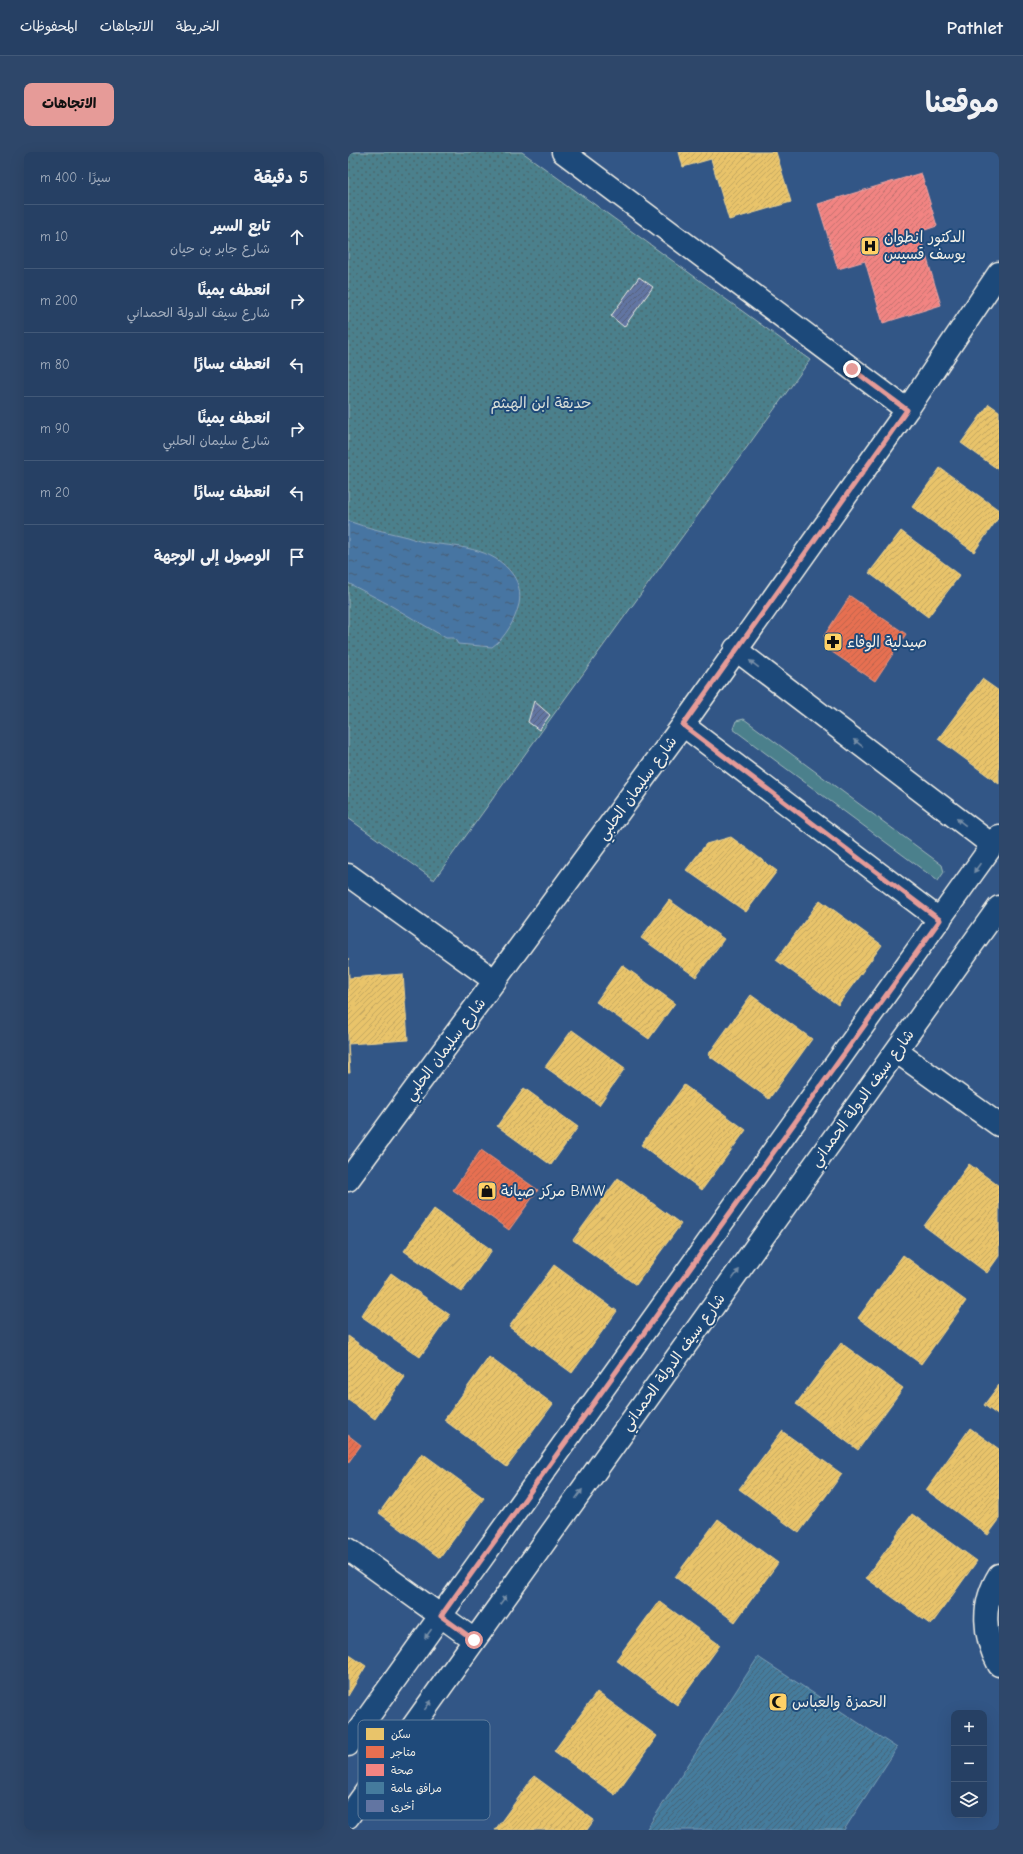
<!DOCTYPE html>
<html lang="ar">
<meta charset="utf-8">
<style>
:root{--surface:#264064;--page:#2e476a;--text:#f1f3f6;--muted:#a4afbf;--line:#425978;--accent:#e69b98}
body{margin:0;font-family:"Comic Neue","Playpen Sans Arabic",sans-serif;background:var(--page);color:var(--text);direction:rtl}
.controls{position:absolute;right:12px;bottom:12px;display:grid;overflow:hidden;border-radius:8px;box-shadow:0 4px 16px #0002}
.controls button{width:36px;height:36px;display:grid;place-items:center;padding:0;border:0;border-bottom:1px solid var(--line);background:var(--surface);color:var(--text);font:20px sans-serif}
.stop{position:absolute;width:12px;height:12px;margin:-9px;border:3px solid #e69b98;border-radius:50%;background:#fff}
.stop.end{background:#e69b98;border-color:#fff;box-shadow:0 1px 4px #0008}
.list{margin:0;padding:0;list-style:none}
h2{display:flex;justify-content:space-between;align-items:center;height:52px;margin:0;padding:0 16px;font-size:17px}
h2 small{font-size:13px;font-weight:400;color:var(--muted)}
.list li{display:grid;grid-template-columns:26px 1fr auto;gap:12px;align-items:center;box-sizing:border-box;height:64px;padding:0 16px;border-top:1px solid var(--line)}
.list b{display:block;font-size:15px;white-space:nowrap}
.list p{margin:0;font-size:13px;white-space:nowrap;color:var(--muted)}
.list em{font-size:13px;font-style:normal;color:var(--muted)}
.icon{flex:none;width:22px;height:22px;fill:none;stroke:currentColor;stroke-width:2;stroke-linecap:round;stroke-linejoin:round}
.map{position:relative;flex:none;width:651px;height:1678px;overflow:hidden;direction:ltr;border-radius:8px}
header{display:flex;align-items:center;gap:24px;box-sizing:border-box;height:56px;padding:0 20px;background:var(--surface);border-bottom:1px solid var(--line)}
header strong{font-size:19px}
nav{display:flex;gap:22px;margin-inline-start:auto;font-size:14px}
.intro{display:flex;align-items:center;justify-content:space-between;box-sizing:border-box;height:96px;padding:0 24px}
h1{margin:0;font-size:28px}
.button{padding:10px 18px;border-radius:8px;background:var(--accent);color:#111;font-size:14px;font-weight:700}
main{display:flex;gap:24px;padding:0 24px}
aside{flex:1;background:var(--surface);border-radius:8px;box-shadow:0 4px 16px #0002}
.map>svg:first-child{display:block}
.grass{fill:#4c808c;stroke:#a0b8ba}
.park{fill:url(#park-dots);stroke:#a0b8ba}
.water{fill:url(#water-ripples);stroke:#8ca6be}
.homes{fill:url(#homes-hatch);stroke:#ecd290}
.shops{fill:url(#shops-hatch);stroke:#eb967e}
.health{fill:url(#health-hatch);stroke:#f3a5a1}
.public{fill:url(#public-hatch);stroke:#7a9eb4}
.building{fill:url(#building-hatch);stroke:#f4f1e8}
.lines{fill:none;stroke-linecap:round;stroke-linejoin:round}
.street-casing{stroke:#f4f1e8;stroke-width:25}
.secondary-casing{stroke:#f4f1e8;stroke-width:25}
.street{stroke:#1f4a7a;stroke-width:22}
.secondary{stroke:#1f4a7a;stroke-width:22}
.oneway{fill:#748da6}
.route{stroke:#e69b98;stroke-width:5}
.labels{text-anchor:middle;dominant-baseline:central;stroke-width:4;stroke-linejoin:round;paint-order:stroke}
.poi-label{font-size:15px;fill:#f4f1e8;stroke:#1f4a7a;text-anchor:start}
.park-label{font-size:15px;fill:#dbe0da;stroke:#1f4a7a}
.street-label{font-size:15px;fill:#f4f1e8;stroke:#1f4a7a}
.key{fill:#1f4a7a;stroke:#5f7c9b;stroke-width:1}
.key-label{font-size:11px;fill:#f4f1e8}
</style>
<header>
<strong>Pathlet</strong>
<nav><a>الخريطة</a><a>الاتجاهات</a><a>المحفوظات</a></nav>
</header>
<div class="intro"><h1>موقعنا</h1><a class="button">الاتجاهات</a></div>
<main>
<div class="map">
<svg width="651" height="1678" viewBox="0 0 651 1678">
<defs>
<pattern id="park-dots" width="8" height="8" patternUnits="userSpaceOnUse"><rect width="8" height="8" fill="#4c808c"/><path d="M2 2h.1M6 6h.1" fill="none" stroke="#4b676c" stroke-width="1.8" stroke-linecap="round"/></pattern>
<pattern id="water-ripples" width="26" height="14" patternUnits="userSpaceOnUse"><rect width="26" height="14" fill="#4774a2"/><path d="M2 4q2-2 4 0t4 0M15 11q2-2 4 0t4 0" fill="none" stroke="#485e74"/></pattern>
<pattern id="homes-hatch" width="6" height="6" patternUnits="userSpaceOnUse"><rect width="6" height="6" fill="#e9c46a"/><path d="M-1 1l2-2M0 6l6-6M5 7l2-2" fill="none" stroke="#c1a561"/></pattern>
<pattern id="shops-hatch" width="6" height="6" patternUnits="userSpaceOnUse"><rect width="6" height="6" fill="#e76f51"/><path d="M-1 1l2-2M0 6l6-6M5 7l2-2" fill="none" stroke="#b8634e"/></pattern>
<pattern id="health-hatch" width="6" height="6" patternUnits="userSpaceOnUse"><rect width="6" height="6" fill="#f28482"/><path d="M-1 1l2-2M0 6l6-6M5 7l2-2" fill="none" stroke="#bf7270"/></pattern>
<pattern id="public-hatch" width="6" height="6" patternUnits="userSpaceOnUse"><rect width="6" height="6" fill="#457b9d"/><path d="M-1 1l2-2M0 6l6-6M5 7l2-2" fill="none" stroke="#476476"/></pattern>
<pattern id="building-hatch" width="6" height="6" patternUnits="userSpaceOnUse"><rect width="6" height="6" fill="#6275a2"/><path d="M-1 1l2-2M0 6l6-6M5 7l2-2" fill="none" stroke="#576179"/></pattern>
</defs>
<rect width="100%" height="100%" fill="#325686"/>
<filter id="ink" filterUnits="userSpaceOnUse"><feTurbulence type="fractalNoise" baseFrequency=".025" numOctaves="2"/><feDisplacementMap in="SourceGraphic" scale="8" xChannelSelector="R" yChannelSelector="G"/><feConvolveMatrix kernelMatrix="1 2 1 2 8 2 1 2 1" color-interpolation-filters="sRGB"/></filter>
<g filter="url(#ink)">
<!-- grass -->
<path class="grass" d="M396 567 594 713 596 720 590 729 385 577 388 569Z"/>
<!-- park -->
<path class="park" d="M0 0H174L462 208 86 728 0 666Z"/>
<!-- water -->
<path class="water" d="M0 369C19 376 39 380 59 385 65 387 70 389 76 390 107 395 145 394 165 423 171 432 173 441 171 452 167 468 158 485 144 495L110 492 106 486H98L40 452 0 431Z"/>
<!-- homes -->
<path class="homes" d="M331 0H428L443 50 381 68 363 7 335 15Z
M641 252 651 259V318L613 291Z
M592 316 651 358V365L626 400 564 355Z
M553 379 612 423 580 465 521 421Z
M634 527 651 539V632L590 587Z
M383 685 429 719 398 760 338 718 358 692Z
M321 748 376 787 348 825 293 786Z
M472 748 534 793 490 853 428 808Z
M0 806 1 826 55 822 60 888 0 892 2 921H0Z
M274 813 327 851 301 887 248 850Z
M403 843 464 887 421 947 360 903Z
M224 878 277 916 251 953 197 915Z
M336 933 398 978 354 1038 293 993Z
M176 936 230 975 203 1013 149 974Z
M621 1012 651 1034V1104L639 1121 576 1074Z
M270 1026 333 1072 288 1133 225 1088Z
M86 1057 144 1098 114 1140 56 1099Z
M555 1103 618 1149 573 1212 510 1166Z
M206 1113 269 1159 224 1221 161 1175Z
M43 1121 102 1163 72 1205 13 1164Z
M0 1184 57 1225 27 1267 0 1248Z
M493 1191 555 1236 510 1298 448 1252Z
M141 1205 205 1252 159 1315 96 1268Z
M651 1233V1264L636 1253Z
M622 1276 651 1297V1368L640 1383 578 1338Z
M434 1279 494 1322 451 1381 391 1337Z
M74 1301 136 1346 92 1406 31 1361Z
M564 1362 629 1409 583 1473 518 1426Z
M370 1367 430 1411 387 1470 327 1425Z
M311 1449 372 1493 329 1553 268 1508Z
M0 1502 18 1514 0 1544Z
M249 1540 309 1584 267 1643 206 1599Z
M186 1624 246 1668 239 1678H147Z"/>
<!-- shops -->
<path class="shops" d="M502 444 558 482 527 529 481 498 476 484Z
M133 998 190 1038 161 1078 105 1038Z
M0 1283 13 1293 0 1311Z"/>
<!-- health -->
<path class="health" d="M573 21 589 74 571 80 593 153 535 171 517 109 490 117 470 52Z"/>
<!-- public -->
<path class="public" d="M410 1505 549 1596 496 1678H298Z"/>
<!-- building -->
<path class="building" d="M291 125 305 135 276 175 263 164Z
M186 549 202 563 191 578 180 570Z"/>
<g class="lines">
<defs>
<path id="street" d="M215 0 559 258
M387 497 644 693
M335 573 592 768
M0 723 147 829
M0 1028 335 573 559 258 651 121
M0 1397 93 1464
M651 1423C633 1452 635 1484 651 1513"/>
<path id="secondary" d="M548 899 651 973
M93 1464 126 1488
M0 1593 651 684
M0 1665 651 755"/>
</defs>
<!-- street casing -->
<use href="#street" class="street-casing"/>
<!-- secondary casing -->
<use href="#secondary" class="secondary-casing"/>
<!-- street -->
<use href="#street" class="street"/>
<!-- secondary -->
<use href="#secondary" class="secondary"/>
</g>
<!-- one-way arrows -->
<defs><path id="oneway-solid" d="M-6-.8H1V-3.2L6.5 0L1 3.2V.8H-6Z"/></defs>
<g class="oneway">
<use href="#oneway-solid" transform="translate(406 512) rotate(-143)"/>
<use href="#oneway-solid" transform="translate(510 591) rotate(-143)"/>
<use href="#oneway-solid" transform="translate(613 670) rotate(-143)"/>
<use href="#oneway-solid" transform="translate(629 716) rotate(125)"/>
<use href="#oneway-solid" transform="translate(388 1122) rotate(-54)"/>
<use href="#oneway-solid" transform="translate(231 1342) rotate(-54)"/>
<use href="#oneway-solid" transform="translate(155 1448) rotate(-54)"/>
<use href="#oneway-solid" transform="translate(80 1482) rotate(126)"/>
<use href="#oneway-solid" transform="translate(80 1553) rotate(-54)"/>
</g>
</g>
<g class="lines" filter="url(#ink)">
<!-- route -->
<path class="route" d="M126 1488 93 1464 592 768 335 573 559 258 504 217"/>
</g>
<!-- icons -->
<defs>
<symbol id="hospital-square" viewBox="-11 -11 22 22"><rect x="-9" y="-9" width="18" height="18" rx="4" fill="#ffd166" stroke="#1f4a7a"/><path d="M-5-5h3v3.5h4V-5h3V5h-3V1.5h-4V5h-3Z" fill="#111"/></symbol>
<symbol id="pharmacy-square" viewBox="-11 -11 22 22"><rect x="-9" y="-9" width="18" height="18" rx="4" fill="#ffd166" stroke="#1f4a7a"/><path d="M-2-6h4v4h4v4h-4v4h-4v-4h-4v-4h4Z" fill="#111"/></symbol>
<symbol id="shop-square" viewBox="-11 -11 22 22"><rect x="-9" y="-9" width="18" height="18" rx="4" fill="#ffd166" stroke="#1f4a7a"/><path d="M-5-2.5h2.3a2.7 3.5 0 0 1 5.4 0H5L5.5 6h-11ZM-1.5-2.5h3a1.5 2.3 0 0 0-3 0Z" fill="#111"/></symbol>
<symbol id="mosque-square" viewBox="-11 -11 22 22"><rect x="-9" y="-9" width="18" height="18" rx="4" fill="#ffd166" stroke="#1f4a7a"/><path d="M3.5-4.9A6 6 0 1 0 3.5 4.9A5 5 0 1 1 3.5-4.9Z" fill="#111"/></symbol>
</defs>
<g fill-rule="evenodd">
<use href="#hospital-square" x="511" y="83" width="22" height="22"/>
<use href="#pharmacy-square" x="474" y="479" width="22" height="22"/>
<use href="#shop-square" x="128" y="1028" width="22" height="22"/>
<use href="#mosque-square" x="419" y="1539" width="22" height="22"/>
</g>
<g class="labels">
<!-- poi labels -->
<g class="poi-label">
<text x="536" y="85">الدكتور انطوان<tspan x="536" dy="17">يوسف قسيس</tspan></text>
<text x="499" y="490">صيدلية الوفاء</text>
<text x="153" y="1039">مركز صيانة BMW</text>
<text x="444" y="1550">الحمزة والعباس</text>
</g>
<!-- park labels -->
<g class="park-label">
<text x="193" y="251">حديقة ابن الهيثم</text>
</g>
<!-- street labels -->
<g class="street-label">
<text transform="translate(289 636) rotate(-54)">شارع سليمان الحلبي</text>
<text transform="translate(97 897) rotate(-53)">شارع سليمان الحلبي</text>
<text transform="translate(514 946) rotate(-54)">شارع سيف الدولة الحمداني</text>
<text transform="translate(325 1210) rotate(-54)">شارع سيف الدولة الحمداني</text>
</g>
</g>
<!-- legend -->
<rect x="10" y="1568" width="132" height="100" rx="6" class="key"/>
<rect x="18" y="1576" width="18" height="12" fill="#e9c46a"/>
<rect x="18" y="1594" width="18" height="12" fill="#e76f51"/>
<rect x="18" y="1612" width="18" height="12" fill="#f28482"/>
<rect x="18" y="1630" width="18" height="12" fill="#457b9d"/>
<rect x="18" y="1648" width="18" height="12" fill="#6275a2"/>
<g class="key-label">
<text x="43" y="1586">سكن</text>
<text x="43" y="1604">متاجر</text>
<text x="43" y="1622">صحة</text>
<text x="43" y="1640">مرافق عامة</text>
<text x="43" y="1658">أخرى</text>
</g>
</svg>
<div class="controls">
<button>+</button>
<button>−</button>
<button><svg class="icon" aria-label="layers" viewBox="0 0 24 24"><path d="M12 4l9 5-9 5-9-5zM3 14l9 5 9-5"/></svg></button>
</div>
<div class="stop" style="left:126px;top:1488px"></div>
<div class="stop end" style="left:504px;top:217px"></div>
</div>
<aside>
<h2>5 دقيقة<small>سيرًا · 400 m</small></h2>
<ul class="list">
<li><svg class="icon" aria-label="ahead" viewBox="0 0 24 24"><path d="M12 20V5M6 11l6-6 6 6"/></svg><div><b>تابع السير</b><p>شارع جابر بن حيان</p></div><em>10 m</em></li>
<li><svg class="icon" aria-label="right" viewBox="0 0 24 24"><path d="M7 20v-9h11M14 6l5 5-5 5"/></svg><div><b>انعطف يمينًا</b><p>شارع سيف الدولة الحمداني</p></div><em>200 m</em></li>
<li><svg class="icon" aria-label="left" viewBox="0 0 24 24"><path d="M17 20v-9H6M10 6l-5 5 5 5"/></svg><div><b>انعطف يسارًا</b></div><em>80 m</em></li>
<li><svg class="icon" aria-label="right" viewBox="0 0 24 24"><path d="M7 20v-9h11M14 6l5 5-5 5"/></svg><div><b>انعطف يمينًا</b><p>شارع سليمان الحلبي</p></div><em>90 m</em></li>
<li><svg class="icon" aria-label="left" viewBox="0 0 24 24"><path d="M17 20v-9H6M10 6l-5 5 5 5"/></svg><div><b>انعطف يسارًا</b></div><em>20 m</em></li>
<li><svg class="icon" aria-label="arrive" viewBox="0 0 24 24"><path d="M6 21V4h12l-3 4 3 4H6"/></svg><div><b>الوصول إلى الوجهة</b></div></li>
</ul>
</aside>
</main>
